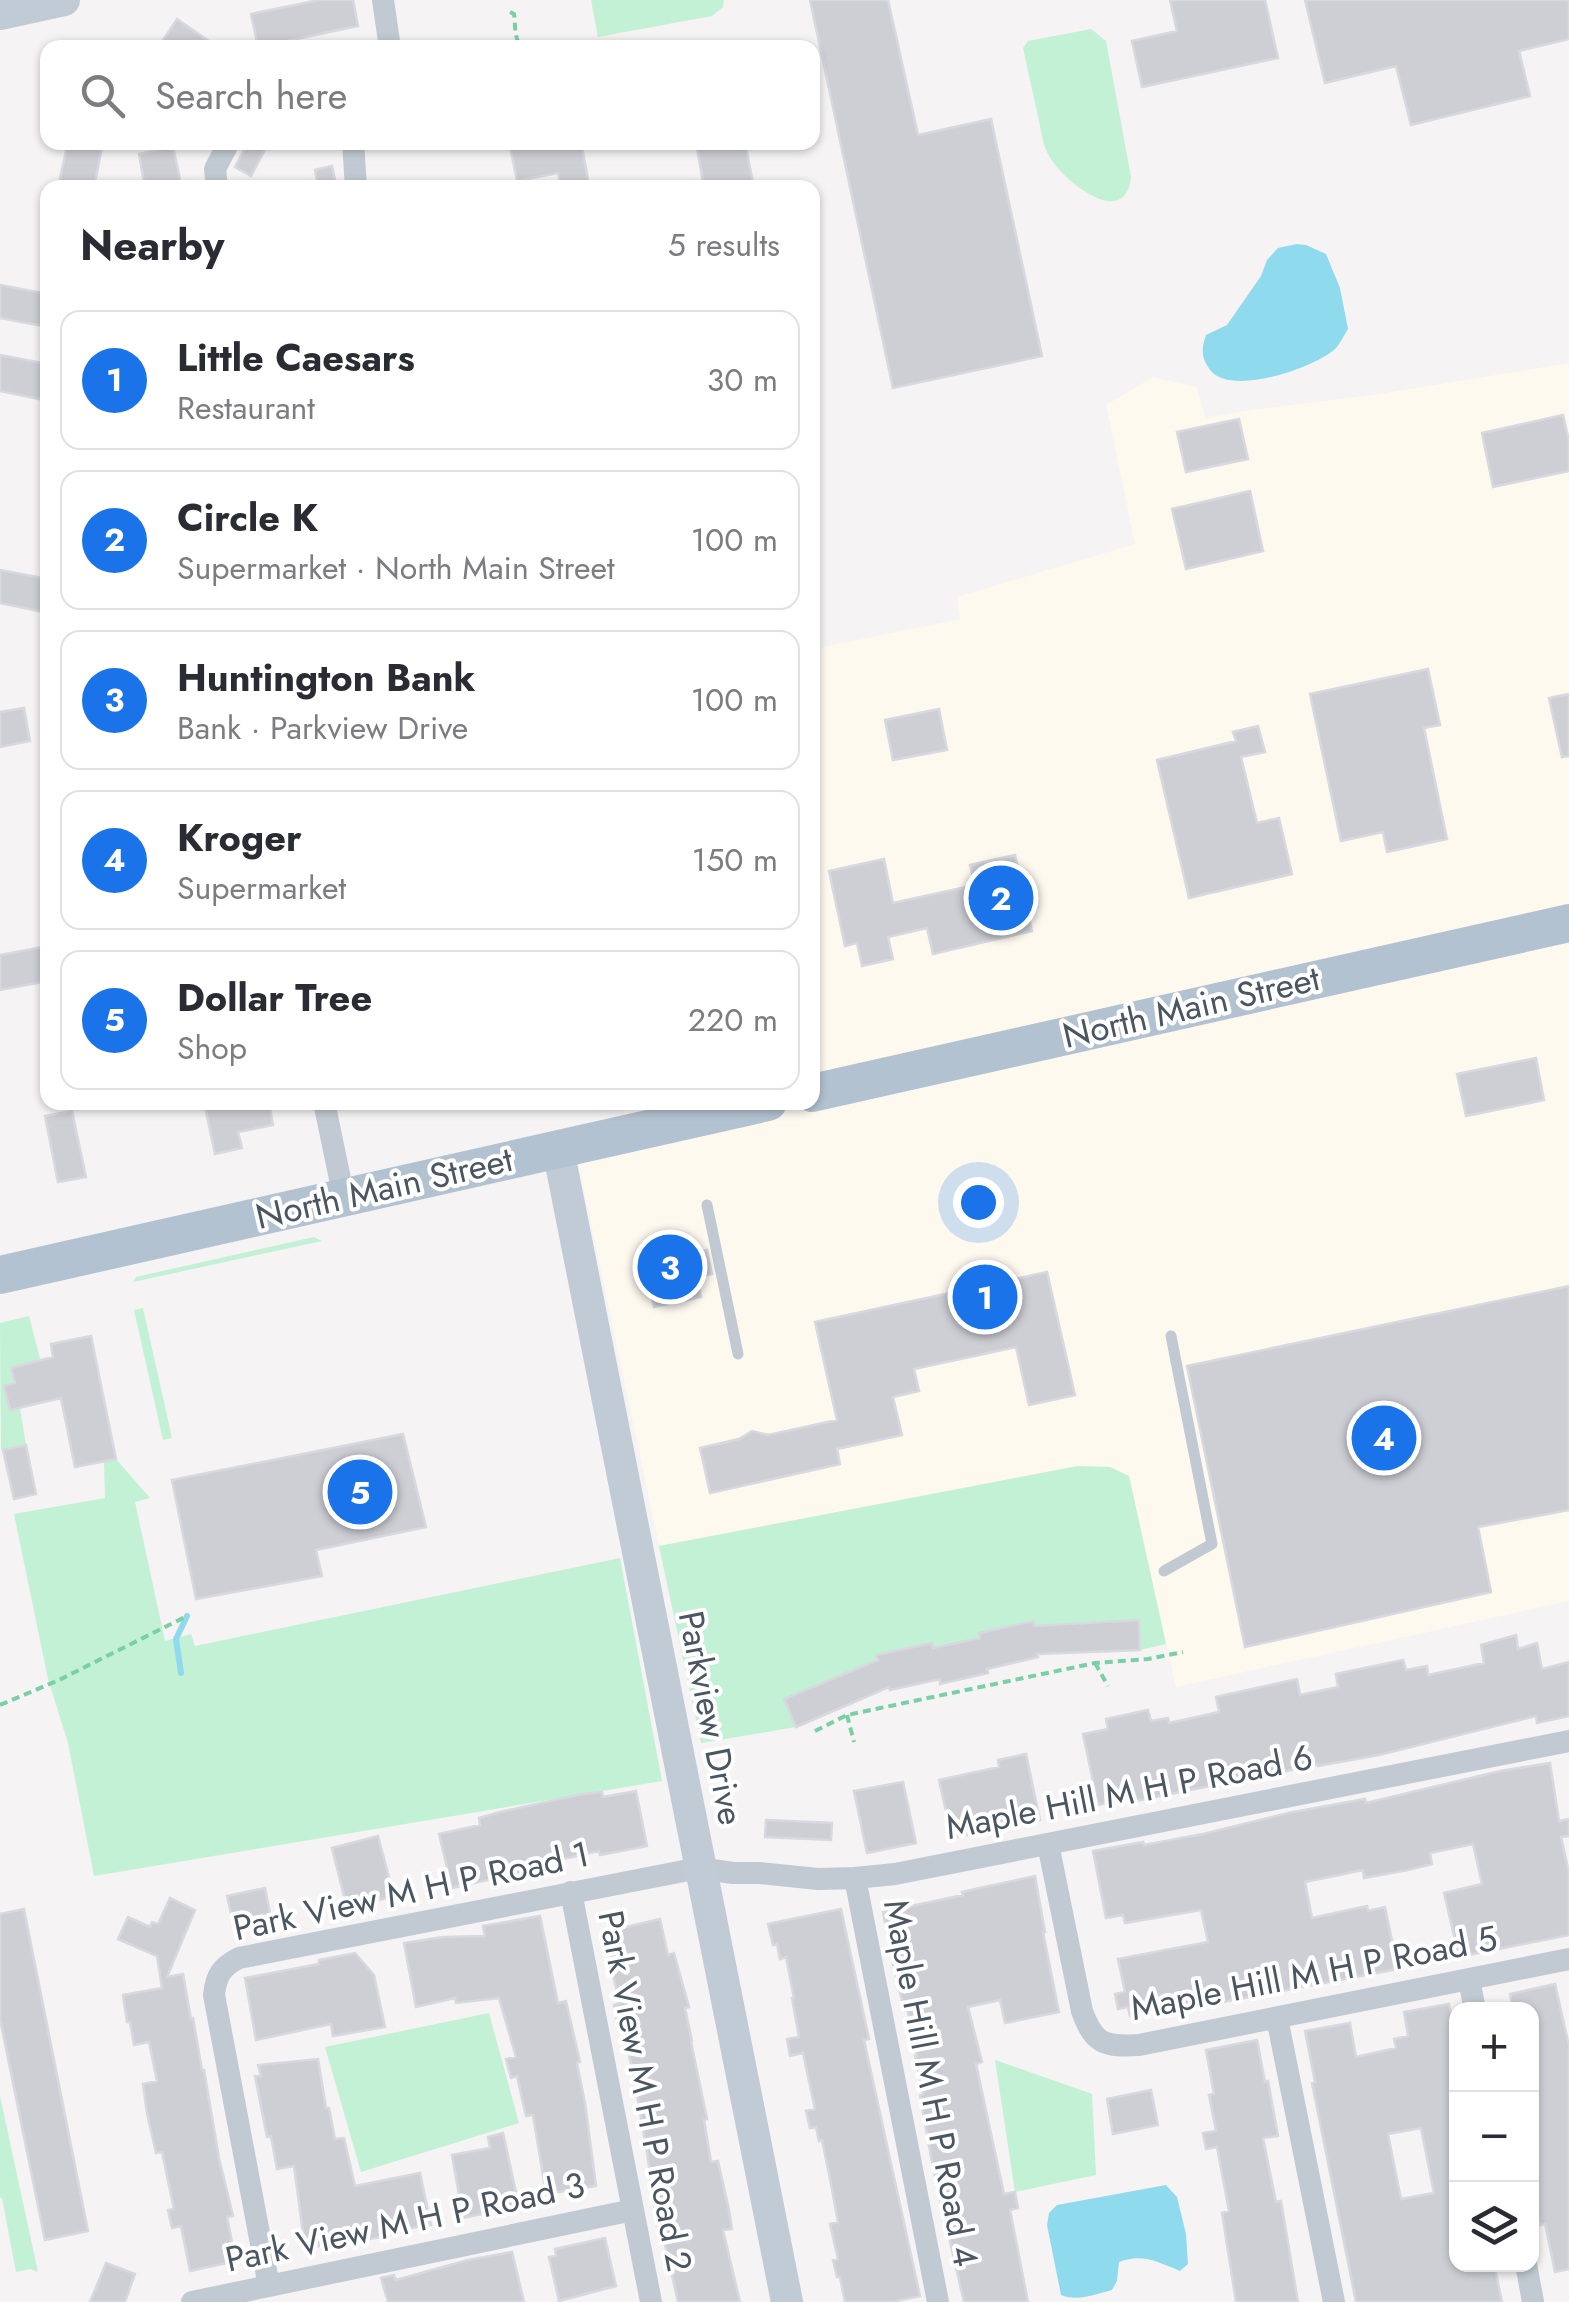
<!DOCTYPE html>
<meta charset="utf-8">
<style>
:root{--surface:#fff;--page:#f7f7f7;--text:#2b2b33;--muted:#7c7c81;--line:#e1e1e2;--accent:#1a73e8}
body{margin:0;font-family:Jost,sans-serif;background:var(--page);color:var(--text)}
.controls{position:absolute;right:30px;bottom:30px;display:grid;overflow:hidden;border-radius:20px;box-shadow:0 2px 8px #0004}
.controls button{width:90px;height:90px;display:grid;place-items:center;padding:0;border:0;border-bottom:2px solid var(--line);background:var(--surface);color:var(--text);font:50px sans-serif}
.you{position:absolute;left:978px;top:1202px;width:35px;height:35px;margin:-25px;border:8px solid #fff;border-radius:50%;background:#1a73e8;box-shadow:0 0 0 15px #1a73e833}
.badge{display:grid;place-items:center;width:65px;height:65px;border-radius:50%;background:var(--accent);color:#fff;font-size:32px;font-weight:700}
.pin{position:absolute;translate:-50% -50%;border:5px solid #fff;box-shadow:0 2px 10px #0006}
.list{margin:0;padding:0;list-style:none}
h2{display:flex;justify-content:space-between;align-items:center;height:130px;margin:0;padding:0 40px;font-size:42px}
h2 small{font-size:32px;font-weight:400;color:var(--muted)}
.list li{display:grid;grid-template-columns:65px 1fr auto;gap:30px;align-items:center;box-sizing:border-box;height:140px;margin:0 20px 20px;padding:0 20px;border:2px solid var(--line);border-radius:20px}
.list b{display:block;font-size:38px;white-space:nowrap}
.list p{margin:0;font-size:32px;white-space:nowrap;color:var(--muted)}
.list em{font-size:32px;font-style:normal;color:var(--muted)}
.icon{flex:none;width:55px;height:55px;fill:none;stroke:currentColor;stroke-width:2;stroke-linecap:round;stroke-linejoin:round}
.map{position:relative;flex:none;width:1569px;height:2302px;overflow:hidden}
.search{position:absolute;background:var(--surface);box-shadow:0 2px 8px #0004;left:40px;top:40px;width:780px;height:110px;display:flex;align-items:center;gap:25px;box-sizing:border-box;padding:0 35px;border-radius:20px;color:var(--muted);font-size:38px}
.panel{position:absolute;background:var(--surface);box-shadow:0 2px 8px #0004;left:40px;top:180px;width:780px;height:930px;border-radius:20px}
.map>svg:first-child{display:block}
.commercial{fill:#fdf9ef}
.green{fill:#c3f1d5}
.water{fill:#90daee}
.lines{fill:none;stroke-linecap:round;stroke-linejoin:round}
.stream{stroke:#90daee;stroke-width:6}
.building{fill:#cdcfd5;stroke:#d7d9de;stroke-width:2.5;fill-rule:evenodd}
.path{stroke:#7ad0a6;stroke-width:4;stroke-dasharray:8 5;stroke-linecap:butt}
.lane{stroke:#c1cad2;stroke-width:11}
.street{stroke:#c1cad2;stroke-width:22}
.secondary{stroke:#c1cbd6;stroke-width:32}
.primary{stroke:#b3c2d1;stroke-width:38}
.labels{text-anchor:middle;dominant-baseline:central;stroke-width:8;stroke-linejoin:round;paint-order:stroke}
.street-label{font-size:35px;fill:#4a5661;stroke:#fff}
</style>
<div class="map">
<svg width="1569" height="2302" viewBox="0 0 1569 2302">
<rect width="100%" height="100%" fill="#f5f3f3"/>
<!-- commercial -->
<path class="commercial" d="M1569 363V1601L1176 1687 1129 1476 1110 1467 1078 1466 659 1546 578 1162 628 1151 623 1103 812 1102 813 649 960 619 957 597 1135 544 1106 405 1153 377 1196 387 1206 418 1251 410 1373 395Z"/>
<!-- green -->
<path class="green" d="M591 0H724L723 7 712 16 598 37Z
M1091 29 1106 41 1131 177C1130 190 1124 203 1108 201 1087 198 1058 173 1048 154 1042 143 1041 129 1038 116 1033 94 1028 71 1023 48L1028 41Z
M314 1237 322 1241 133 1282 136 1277Z
M143 1308 172 1438 163 1440 134 1310Z
M29 1316 40 1359 11 1368 15 1383 4 1386 10 1410 20 1408 26 1445 1 1450 0 1323Z
M116 1459 150 1498 135 1502 165 1641 191 1634 195 1646 620 1558 662 1781 94 1876 68 1743 48 1679 14 1514 105 1498 104 1461Z
M1078 1466 1110 1467 1129 1476 1166 1644 1140 1650 1138 1620 1034 1626 1033 1621 980 1633V1638L933 1648 931 1643 878 1660 785 1699 796 1727 701 1743 659 1546Z
M489 2013 519 2123 361 2172 325 2047Z
M995 2060 1092 2094 1096 2175 1015 2192Z
M0 2096 38 2272 30 2269 16 2272 2 2198H0Z"/>
<!-- water -->
<path class="water" d="M1297 244 1306 245 1326 254 1340 288 1348 329C1344 335 1340 344 1335 349 1314 368 1232 396 1211 371 1201 358 1201 349 1206 335L1227 325 1261 276 1267 260 1278 248Z
M1166 2185 1177 2197 1186 2234 1188 2264 1180 2271C1158 2262 1142 2253 1119 2262L1117 2281 1112 2290C1095 2294 1078 2302 1061 2295L1047 2225 1049 2213 1057 2205Z"/>
<g class="lines">
<!-- stream -->
<path class="stream" d="M181 1673 176 1639 187 1616"/>
</g>
<!-- building -->
<path class="building" d="M319 0H353L358 26 258 47 251 14Z
M810 0H888L918 135 991 119 1042 356 893 388Z
M1170 0H1265L1278 58 1142 87 1132 41 1177 31Z
M1305 0H1569V39L1519 51 1530 96 1411 125 1396 66 1325 83Z
M177 19 219 48H158Z
M68 142H103L94 188H58Z
M248 142H269L251 176 235 167Z
M529 142H581L589 184 561 188 558 173 517 181 510 146Z
M696 142H745L754 188H704Z
M173 147 182 188H145L139 154Z
M332 166 337 188H318L315 170Z
M0 285 48 294V327L0 318Z
M0 355 48 364V401L0 391Z
M1563 415 1569 441V471L1493 487 1482 433Z
M1239 419 1248 459 1186 472 1177 432Z
M1250 491 1263 551 1186 569 1172 509Z
M0 570 48 579V613L0 603Z
M1428 669 1440 725 1424 728 1447 839 1387 852 1383 832 1341 841 1310 694Z
M1569 694V756L1562 757 1549 698Z
M24 708 30 741 0 747V712Z
M939 709 947 750 893 760 885 720Z
M1258 726 1265 752 1241 757 1257 823 1279 818 1292 874 1189 898 1157 760 1236 741 1233 732Z
M1015 855 1032 931 933 954 927 928 888 937 893 959 862 966 857 943 845 946 829 871 884 859 893 903 975 885 970 865Z
M48 946V981L0 990V955Z
M1536 1058 1544 1100 1466 1116 1457 1074Z
M204 1102H269L273 1125 238 1132 242 1148 215 1154Z
M72 1111 86 1177 58 1182 45 1116Z
M691 1247 692 1253 707 1250 712 1274 697 1277 701 1297 654 1307 643 1256Z
M1047 1272 1075 1395 1029 1405 1016 1347 914 1369 919 1391 893 1397 902 1435 837 1449 840 1464 710 1493 700 1448 739 1439 752 1431 768 1435 837 1420 815 1322Z
M1569 1286V1510L1478 1527 1491 1592 1245 1647 1187 1366Z
M91 1336 116 1459 75 1467 61 1398 10 1410 4 1386 15 1383 11 1368 53 1357 51 1344Z
M403 1434 426 1527 316 1550 322 1576 196 1599 172 1480Z
M26 1445 36 1494 14 1499 3 1450Z
M1139 1620 1140 1650 1037 1654 1038 1657 987 1669 988 1673 940 1684V1679L890 1690 889 1687 796 1727 784 1699 878 1660 876 1655 932 1643 933 1648 980 1638 979 1633 1034 1621V1626Z
M1516 1635 1518 1649 1537 1643 1542 1669 1569 1662V1716L1537 1723 1536 1716 1379 1755 1318 1766V1764L1210 1788V1786L1136 1801 1135 1797 1098 1805 1083 1734 1108 1729 1106 1719 1148 1710 1151 1721 1168 1718 1169 1723 1219 1712 1216 1697 1297 1679 1300 1695 1338 1687 1336 1674 1403 1660 1406 1670 1427 1666 1428 1675 1484 1663 1481 1645Z
M1026 1754 1040 1820 952 1838 939 1780 999 1767 998 1760Z
M1550 1763 1559 1821 1569 1819V1836L1561 1837 1569 1873V1935L1459 1957 1444 1893 1482 1884 1473 1844 1430 1853 1432 1864 1408 1870 1364 1878 1363 1870 1305 1882 1312 1918 1367 1906 1368 1911 1385 1907 1398 1969 1165 2013 1164 2009 1130 2016 1128 2007 1118 2009 1115 1994 1125 1992 1118 1959 1208 1942 1201 1910 1125 1923 1123 1915 1106 1918 1093 1851 1143 1842 1144 1845 1203 1834 1288 1813 1365 1799 1366 1803 1500 1771Z
M903 1782 916 1843 867 1853 854 1791Z
M636 1791 647 1846 600 1855 599 1851 540 1864 541 1868 452 1888 439 1834 480 1825 479 1818 500 1812 582 1794 602 1792 603 1797Z
M766 1820 832 1823 831 1840 765 1837Z
M378 1836 394 1896 347 1908 332 1848Z
M1035 1876 1045 1932H1043L1059 2012 1005 2023 1000 2000 968 2007 982 2062 976 2064 1004 2194 1015 2192 1018 2208 1010 2210 1028 2302H964L933 2168 920 2095 923 2094 915 2056H917L906 2003 903 2004 894 1969 883 1912 963 1895 962 1892Z
M265 1888 270 1913 233 1922 227 1896Z
M170 1898 195 1910 167 1977 183 1974 191 2019 193 2018 202 2070H204L219 2158 233 2216 227 2217 236 2261 190 2271 181 2226 172 2228 168 2210 174 2209 162 2152 156 2153 147 2113 143 2084 157 2081 149 2042 134 2045 130 2022H127L123 1995 162 1988 157 1956 118 1939 128 1917 150 1927 152 1922 158 1924Z
M24 1909 88 2231 45 2240 0 2019V1914Z
M841 1909 869 2039 864 2040 920 2296 891 2302H845L840 2277H837L833 2260 838 2259 830 2224 838 2222 831 2184 822 2140 819 2141 816 2127 810 2128 806 2111 815 2109 803 2053 790 2056 787 2039 799 2037 792 1998H794L786 1957 780 1959 777 1944 773 1945 768 1924Z
M540 1916 558 2003 566 2001 580 2062 577 2063 585 2103 596 2186 546 2194 533 2115 526 2116 517 2076 511 2078 506 2059 516 2057 499 1998 456 2003 455 1998 416 2007 404 1943 443 1937 485 1936 483 1926Z
M660 1919 668 1955 674 1953 689 2007 685 2008 692 2041 691 2042 707 2119 704 2120 711 2162 718 2161 729 2210 732 2229 723 2230 740 2302H678L664 2240 659 2241 647 2152 634 2078 622 2023 618 2024 614 2005 620 2003 611 1968H614L605 1932Z
M355 1953 374 1975 385 2027 333 2036 331 2024 256 2040 245 1978 319 1964V1960Z
M1555 1984 1569 2046V2269L1555 2272 1545 2224 1540 2225 1532 2185V2010H1513L1510 1994Z
M1449 2004 1456 2042V2264H1494L1502 2302H1356L1312 2083 1315 2082 1305 2031 1350 2023 1356 2057 1396 2048 1394 2039 1408 2036 1404 2012ZM1421 2128 1434 2193 1401 2199 1388 2134Z
M1257 2040 1265 2082 1268 2081 1278 2136 1263 2138 1276 2202 1281 2201 1298 2302H1236L1222 2213 1229 2211 1217 2147 1206 2149 1203 2133 1216 2131 1209 2095 1214 2094 1206 2050Z
M318 2059 326 2108H329L335 2139 344 2138 355 2186 420 2173 431 2225 391 2231 392 2234 382 2237 305 2248 294 2166 277 2169 271 2136 267 2137 255 2076H261L258 2065Z
M1151 2090 1158 2125 1113 2134 1107 2099Z
M503 2133 519 2206 463 2218 452 2155 490 2148 488 2137Z
M605 2238 616 2286 559 2301 549 2257 556 2256 555 2249Z
M512 2252 524 2302H388L381 2278 394 2275 396 2280 468 2260Z
M106 2263 135 2274 125 2302H90Z"/>
<g class="lines">
<!-- path -->
<path class="path" d="M510 12 514 14C516 27 513 36 522 48
M539 48H546
M1095 1663 1108 1686
M0 1705 59 1680 187 1616
M847 1715 854 1742
M815 1731 847 1715 1095 1663 1148 1659 1183 1652"/>
<!-- lane -->
<path class="lane" d="M707 1205 738 1354
M1164 1571 1212 1544 1171 1336"/>
<!-- street -->
<path class="street" d="M383 0 390 48
M353 142 356 188
M217 188 215 169 229 142
M324 1102 344 1198
M1048 1844 1082 2011C1094 2044 1104 2047 1139 2045L1569 1959
M855 1878 938 2302
M571 1892 651 2302
M1469 1980 1475 2010
M1277 2018 1334 2302
M1526 2264 1533 2302
M269 2286 214 1995C216 1976 221 1967 239 1958L699 1868 733 1873H759L818 1879 855 1878 895 1874 1569 1741
M192 2302 633 2210"/>
<!-- secondary -->
<path class="secondary" d="M0 14 64 0
M558 1149 787 2302"/>
<!-- primary -->
<path class="primary" d="M812 1093 1569 923
M0 1275 768 1102"/>
</g>
<g class="labels">
<!-- street labels -->
<g class="street-label">
<text transform="translate(1191 1007) rotate(-13)">North Main Street</text>
<text transform="translate(384 1188) rotate(-13)">North Main Street</text>
<text transform="translate(711 1718) rotate(79)">Parkview Drive</text>
<text transform="translate(1129 1792) rotate(-11)">Maple Hill M H P Road 6</text>
<text transform="translate(411 1891) rotate(-12)">Park View M H P Road 1</text>
<text transform="translate(1314 1973) rotate(-11)">Maple Hill M H P Road 5</text>
<text transform="translate(931 2083) rotate(79)">Maple Hill M H P Road 4</text>
<text transform="translate(645 2091) rotate(79)">Park View M H P Road 2</text>
<text transform="translate(405 2222) rotate(-12)">Park View M H P Road 3</text>
</g>
</g>
</svg>
<div class="controls">
<button>+</button>
<button>−</button>
<button><svg class="icon" aria-label="layers" viewBox="0 0 24 24"><path d="M12 4l9 5-9 5-9-5zM3 14l9 5 9-5"/></svg></button>
</div>
<div class="you"></div>
<div class="pin badge" style="left:985px;top:1297px">1</div>
<div class="pin badge" style="left:1001px;top:898px">2</div>
<div class="pin badge" style="left:670px;top:1267px">3</div>
<div class="pin badge" style="left:1384px;top:1438px">4</div>
<div class="pin badge" style="left:360px;top:1492px">5</div>
<div class="search"><svg class="icon" aria-label="search" viewBox="0 0 24 24"><circle cx="10" cy="10" r="6"/><path d="M15 15l6 6"/></svg>Search here</div>
<section class="panel">
<h2>Nearby<small>5 results</small></h2>
<ul class="list">
<li><span class="badge">1</span><div><b>Little Caesars</b><p>Restaurant</p></div><em>30 m</em></li>
<li><span class="badge">2</span><div><b>Circle K</b><p>Supermarket · North Main Street</p></div><em>100 m</em></li>
<li><span class="badge">3</span><div><b>Huntington Bank</b><p>Bank · Parkview Drive</p></div><em>100 m</em></li>
<li><span class="badge">4</span><div><b>Kroger</b><p>Supermarket</p></div><em>150 m</em></li>
<li><span class="badge">5</span><div><b>Dollar Tree</b><p>Shop</p></div><em>220 m</em></li>
</ul>
</section>
</div>
